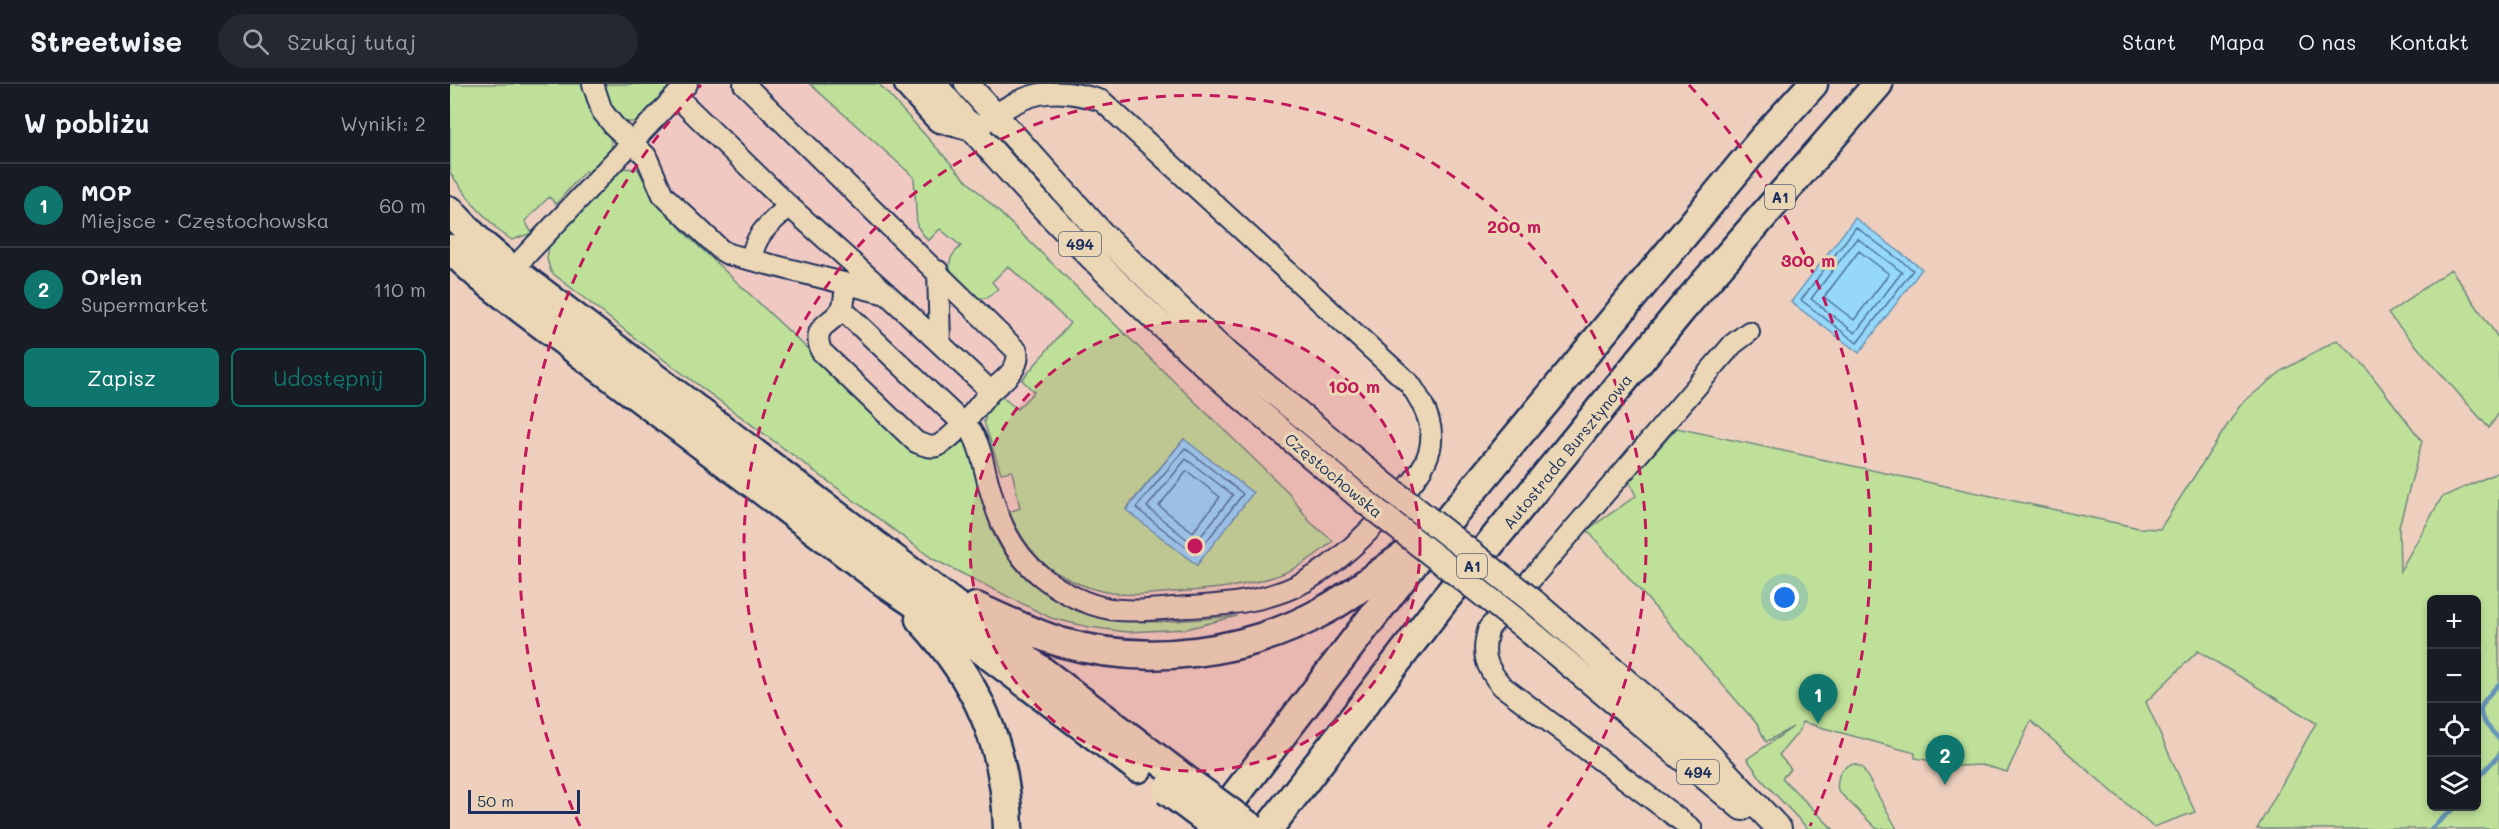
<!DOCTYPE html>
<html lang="pl">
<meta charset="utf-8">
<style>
:root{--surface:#171b24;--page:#242831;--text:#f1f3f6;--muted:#9ea1a6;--line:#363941;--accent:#0f766e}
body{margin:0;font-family:Mali,sans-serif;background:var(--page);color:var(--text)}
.controls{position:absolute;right:18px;bottom:18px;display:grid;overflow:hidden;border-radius:9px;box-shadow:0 3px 9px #0003}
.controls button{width:54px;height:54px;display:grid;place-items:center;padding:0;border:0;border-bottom:2px solid var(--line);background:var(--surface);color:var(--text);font:30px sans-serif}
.scale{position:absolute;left:18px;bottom:15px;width:112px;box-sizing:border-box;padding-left:6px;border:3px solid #1b2f5e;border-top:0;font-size:16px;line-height:21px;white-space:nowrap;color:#1b2f5e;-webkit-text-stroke:4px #ebd7b5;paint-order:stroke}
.you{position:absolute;left:1335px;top:514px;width:21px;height:21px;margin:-15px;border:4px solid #fff;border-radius:50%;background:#1a73e8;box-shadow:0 0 0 9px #1a73e833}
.badge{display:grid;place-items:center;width:39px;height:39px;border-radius:50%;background:var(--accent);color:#fff;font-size:20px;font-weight:700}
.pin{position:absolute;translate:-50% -50px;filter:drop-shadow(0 2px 3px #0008)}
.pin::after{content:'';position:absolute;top:32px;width:21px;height:18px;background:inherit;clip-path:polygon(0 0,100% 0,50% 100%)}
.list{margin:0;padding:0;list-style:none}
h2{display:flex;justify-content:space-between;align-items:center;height:78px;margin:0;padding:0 24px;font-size:26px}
h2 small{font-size:20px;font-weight:400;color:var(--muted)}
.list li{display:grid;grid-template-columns:39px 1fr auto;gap:18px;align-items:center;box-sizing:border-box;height:84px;padding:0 24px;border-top:2px solid var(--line)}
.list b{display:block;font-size:22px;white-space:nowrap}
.list p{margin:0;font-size:20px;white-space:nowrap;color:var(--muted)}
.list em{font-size:20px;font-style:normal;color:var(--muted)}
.actions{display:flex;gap:12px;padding:18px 24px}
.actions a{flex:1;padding:14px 0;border:2px solid var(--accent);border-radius:9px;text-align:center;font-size:21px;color:var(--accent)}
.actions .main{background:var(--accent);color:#fff}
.icon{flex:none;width:33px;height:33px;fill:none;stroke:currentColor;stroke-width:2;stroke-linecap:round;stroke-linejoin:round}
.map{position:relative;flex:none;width:2049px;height:745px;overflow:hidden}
header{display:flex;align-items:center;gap:36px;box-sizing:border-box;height:84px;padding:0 30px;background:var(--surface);border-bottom:2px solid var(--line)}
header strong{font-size:28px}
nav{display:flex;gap:33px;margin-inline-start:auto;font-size:21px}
.search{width:420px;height:54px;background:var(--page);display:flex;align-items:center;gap:15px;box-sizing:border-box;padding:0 21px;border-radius:33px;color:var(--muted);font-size:22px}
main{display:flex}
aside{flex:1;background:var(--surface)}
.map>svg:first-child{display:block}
.built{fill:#f0c9c2}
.green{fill:#bee099;stroke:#6c887c;stroke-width:1.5;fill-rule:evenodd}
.water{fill:#96d8f8;stroke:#6594ba;stroke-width:1.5}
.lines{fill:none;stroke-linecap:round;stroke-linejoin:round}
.shore{stroke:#4c739c;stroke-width:1.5}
.stream{stroke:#6594ba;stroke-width:4.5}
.minor-casing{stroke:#1b2f5e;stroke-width:24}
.major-casing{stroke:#1b2f5e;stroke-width:28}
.highway-casing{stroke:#1b2f5e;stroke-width:33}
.minor{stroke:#ebd7b5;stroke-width:20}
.major{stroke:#ebd7b5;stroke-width:24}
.highway{stroke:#ebd7b5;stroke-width:28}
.major-bridge-casing{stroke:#1b2f5e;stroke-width:28;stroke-linecap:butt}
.highway-bridge-casing{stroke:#1b2f5e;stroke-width:33;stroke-linecap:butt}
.major-bridge{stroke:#ebd7b5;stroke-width:24}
.highway-bridge{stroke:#ebd7b5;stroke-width:28}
.ring{fill:none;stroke:#c2185b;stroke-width:3;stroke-dasharray:10 8}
.labels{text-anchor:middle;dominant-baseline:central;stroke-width:6;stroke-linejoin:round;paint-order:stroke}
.shield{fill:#ebd7b5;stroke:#596178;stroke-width:1.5}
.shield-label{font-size:15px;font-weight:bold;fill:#1b2f5e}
.street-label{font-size:16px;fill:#1b2f5e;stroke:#ebd7b5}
.centre{fill:#c2185b;stroke:#ebd7b5;stroke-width:3}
.ring-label{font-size:18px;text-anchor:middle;font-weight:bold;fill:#c2185b;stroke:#ebd7b5;stroke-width:6;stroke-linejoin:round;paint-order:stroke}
</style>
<header>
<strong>Streetwise</strong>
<div class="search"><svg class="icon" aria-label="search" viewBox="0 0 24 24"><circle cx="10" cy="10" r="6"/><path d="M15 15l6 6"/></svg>Szukaj tutaj</div>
<nav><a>Start</a><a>Mapa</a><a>O nas</a><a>Kontakt</a></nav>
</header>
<main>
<aside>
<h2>W pobliżu<small>Wyniki: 2</small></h2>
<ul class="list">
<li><span class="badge">1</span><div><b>MOP</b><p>Miejsce · Częstochowska</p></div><em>60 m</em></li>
<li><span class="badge">2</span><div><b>Orlen</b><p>Supermarket</p></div><em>110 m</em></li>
</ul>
<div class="actions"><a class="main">Zapisz</a><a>Udostępnij</a></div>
</aside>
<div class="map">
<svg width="2049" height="745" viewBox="0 0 2049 745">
<rect width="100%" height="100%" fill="#eecfbd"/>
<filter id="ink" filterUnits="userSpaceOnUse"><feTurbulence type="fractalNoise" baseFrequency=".0167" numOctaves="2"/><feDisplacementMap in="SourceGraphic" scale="12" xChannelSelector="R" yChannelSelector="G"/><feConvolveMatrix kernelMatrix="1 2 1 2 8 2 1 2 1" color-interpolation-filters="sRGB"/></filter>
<g filter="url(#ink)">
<!-- built -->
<path class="built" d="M250 0H360L464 93 467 142 490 144 511 162 500 174 547 204 542 198 557 182 621 240 572 296 584 308 567 325 551 312 537 328 534 338 537 350 516 359 510 357 502 359 438 343 238 152 200 109 188 86 171 84Z"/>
<!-- green -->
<path class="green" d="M0 0H134C135 12 138 22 144 32 153 45 170 57 157 74 153 80 145 86 140 91L135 87 106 120 99 113 75 137 82 149 62 156 49 147 24 121 0 89Z
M152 0H227C193 35 175 65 152 0Z
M360 0H429L513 93 839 409 860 438 883 457C869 469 852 482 834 489 799 503 762 505 726 508 704 510 683 512 662 509 642 506 619 497 602 486 582 472 569 450 559 428L570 424 562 387 551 389 534 338 537 328 551 312 567 325 584 308 572 296 620 239 558 182 542 198 548 205 537 214H527C518 206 496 191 500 177 501 171 507 166 511 162L490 145 478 157 467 142 464 93ZM734 355 747 481 676 425Z
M171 84 188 85 200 109 238 152 465 366 505 357 516 359C532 387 530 422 544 451 569 504 625 533 681 537 716 540 753 534 787 532L736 545 677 548 639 543 601 534 483 475 190 258 101 188 97 175 99 162Z
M2001 185 2049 255V329L2039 344 1938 230Z
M1887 256 1914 281 1972 357 1949 443 1950 487 1992 413 2049 388V745H1807L1866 639 1748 567 1696 618 1745 728 1703 743 1581 637 1557 688 1533 681 1508 682 1465 674V669L1352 638 1350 646 1329 671 1341 685 1332 694 1383 745H1358L1313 697 1297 675 1343 643 1316 658 1307 640 1137 446 1186 412 1179 397 1227 344 1689 444 1710 445 1791 320 1833 286ZM1982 516H2026V722H1982Z
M1404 680 1412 683 1447 745H1427L1388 707C1386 694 1390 682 1404 680Z"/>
<!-- water -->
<path class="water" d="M1405 134 1472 185 1409 269 1341 218Z
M734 355 803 409 747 481 676 426Z"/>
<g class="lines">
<!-- shore -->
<path class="shore" d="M1406 143 1463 186 1407 259 1351 216Z
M1407 154 1452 188 1405 249 1361 215Z
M1409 167 1439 190 1404 236 1374 213Z
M735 364 793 410 746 471 686 424Z
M736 375 783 411 744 461 697 423Z
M737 387 770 413 743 448 709 422Z"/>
<!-- stream -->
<path class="stream" d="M2049 600C2024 626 2025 629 2049 655
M2026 696 2049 671
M1981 745 2006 722"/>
<defs>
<path id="minor" d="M143 0 152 27 164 42 196 72 213 111 271 166 278 170 437 210 531 298 540 308C527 323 507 351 489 361 482 365 474 361 466 358L371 267C361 239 382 242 392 224 395 218 395 207 396 200
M294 0 567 267C571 285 553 296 540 308
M226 12 339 122 436 209
M301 175C307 147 319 141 339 122
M62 186 237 0
M488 187 490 259
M392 225 521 347C530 360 533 379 537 394 547 433 559 466 591 492 611 508 634 520 660 525 681 528 702 526 723 524 768 521 815 520 856 497 890 477 915 452 941 423 981 379 998 355 960 300L652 17C603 0 573 8 533 40
M1242 745 1052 602C1035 583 1031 568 1039 544L1283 260 1299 248"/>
<path id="major" d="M484 0C563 95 650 186 742 269 799 321 859 370 918 420
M517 0 653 151 768 262 935 401
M1084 518 1249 660 1329 745
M1067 537 1292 724"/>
<path id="highway" d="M459 0 490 34 518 41
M0 127 31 160 62 186 729 691
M0 165 31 193 73 226 438 501 519 556 688 684
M526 523C553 535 581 549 610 558 697 583 797 570 875 526 908 508 937 482 969 462
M470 535C527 596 556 661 558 745
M761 743 984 453 1312 56 1363 0
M818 745 995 515 1232 225 1428 0"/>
</defs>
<!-- minor casing -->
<use href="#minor" class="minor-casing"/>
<!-- major casing -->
<use href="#major" class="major-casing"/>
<!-- highway casing -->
<use href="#highway" class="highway-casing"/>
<!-- minor -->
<use href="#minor" class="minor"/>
<!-- major -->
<use href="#major" class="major"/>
<!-- highway -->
<use href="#highway" class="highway"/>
<defs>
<path id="major-bridge" d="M935 401 1084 518
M918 420 1067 537"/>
<path id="highway-bridge" d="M729 691 803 745
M717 706 769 745"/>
</defs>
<!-- major-bridge casing -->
<use href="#major-bridge" class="major-bridge-casing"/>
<!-- highway-bridge casing -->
<use href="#highway-bridge" class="highway-bridge-casing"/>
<!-- major-bridge -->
<use href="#major-bridge" class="major-bridge"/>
<!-- highway-bridge -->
<use href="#highway-bridge" class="highway-bridge"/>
</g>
</g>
<!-- distance rings -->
<circle cx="745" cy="462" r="225" fill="#c2185b" fill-opacity=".12"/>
<g class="ring">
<circle cx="745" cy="462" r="225"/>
<path d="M392 743A451 451 0 1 1 1098 743"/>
<path d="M130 742A676 676 0 0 1 251 1M1239 1A676 676 0 0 1 1360 742"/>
</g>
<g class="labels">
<!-- shield labels -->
<g class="shield">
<rect x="1315" y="101" width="30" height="24" rx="4.5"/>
<rect x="609" y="148" width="42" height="24" rx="4.5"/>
<rect x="1007" y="470" width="30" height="24" rx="4.5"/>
<rect x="1227" y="676" width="42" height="24" rx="4.5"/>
</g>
<g class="shield-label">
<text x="1330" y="113">A1</text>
<text x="630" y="160">494</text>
<text x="1022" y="482">A1</text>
<text x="1248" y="688">494</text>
</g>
<!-- street labels -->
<g class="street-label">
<text transform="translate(1117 367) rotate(-51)">Autostrada Bursztynowa</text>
<text transform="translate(884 391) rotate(40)">Częstochowska</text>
</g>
</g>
<circle cx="745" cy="462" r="9" class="centre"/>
<g class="ring-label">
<text x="1064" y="149">200 m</text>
<text x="1358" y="183">300 m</text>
<text x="904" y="309">100 m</text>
</g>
</svg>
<div class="controls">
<button>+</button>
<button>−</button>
<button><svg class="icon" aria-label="locate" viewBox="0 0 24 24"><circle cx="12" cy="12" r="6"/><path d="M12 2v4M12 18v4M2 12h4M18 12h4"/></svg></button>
<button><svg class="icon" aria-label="layers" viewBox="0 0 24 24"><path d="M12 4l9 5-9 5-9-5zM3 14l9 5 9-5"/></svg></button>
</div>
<div class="scale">50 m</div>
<div class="you"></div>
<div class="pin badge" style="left:1368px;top:640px">1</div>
<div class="pin badge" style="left:1495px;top:701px">2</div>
</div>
</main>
